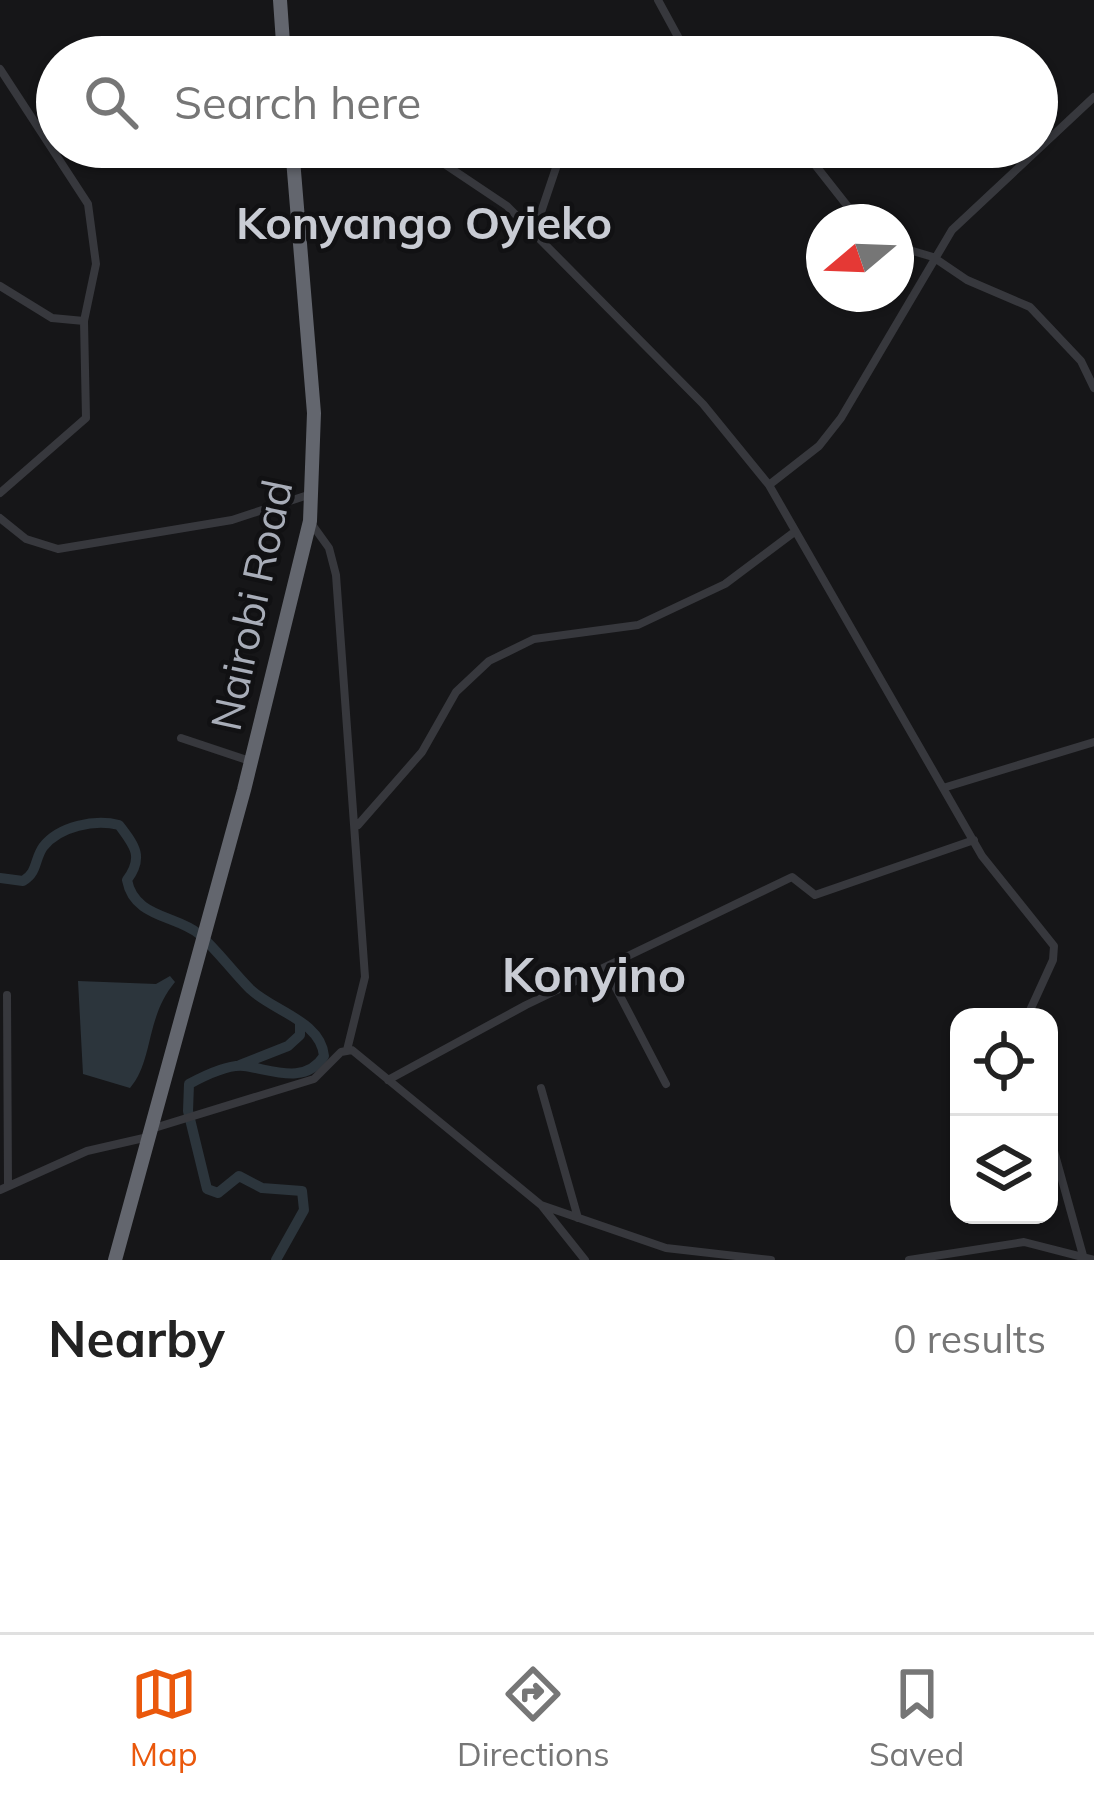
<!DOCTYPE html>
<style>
:root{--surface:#fff;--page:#f6f6f6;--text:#222;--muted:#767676;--line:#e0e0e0;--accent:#ea580c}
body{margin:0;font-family:Mulish,sans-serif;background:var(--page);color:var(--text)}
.controls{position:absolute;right:36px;bottom:36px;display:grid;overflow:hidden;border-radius:24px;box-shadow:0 3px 9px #0004}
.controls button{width:108px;height:108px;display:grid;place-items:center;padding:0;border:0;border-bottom:3px solid var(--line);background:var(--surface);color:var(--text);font:60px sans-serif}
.compass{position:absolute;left:806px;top:204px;width:108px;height:108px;border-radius:50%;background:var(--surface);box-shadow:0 3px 9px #0004;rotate:251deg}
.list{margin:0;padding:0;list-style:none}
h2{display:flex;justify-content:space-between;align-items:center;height:156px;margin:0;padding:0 48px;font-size:51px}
h2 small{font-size:39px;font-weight:400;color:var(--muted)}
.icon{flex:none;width:66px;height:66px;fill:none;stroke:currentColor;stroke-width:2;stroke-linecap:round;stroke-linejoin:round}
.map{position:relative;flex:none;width:1094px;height:1260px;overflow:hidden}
.search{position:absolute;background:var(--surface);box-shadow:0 3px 9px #0004;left:36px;right:36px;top:36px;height:132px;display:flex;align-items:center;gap:30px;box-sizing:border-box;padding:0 42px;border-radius:66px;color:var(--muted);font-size:45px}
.sheet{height:372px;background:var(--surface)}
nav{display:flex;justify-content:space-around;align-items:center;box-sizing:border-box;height:168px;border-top:3px solid var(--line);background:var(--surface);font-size:33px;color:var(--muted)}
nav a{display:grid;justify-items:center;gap:6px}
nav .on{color:var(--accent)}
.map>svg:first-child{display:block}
.water{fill:#2c353c}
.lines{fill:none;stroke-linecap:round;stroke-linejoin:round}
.river{stroke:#2c353c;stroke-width:10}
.minor{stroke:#37383d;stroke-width:8}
.highway{stroke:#63666e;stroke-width:14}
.labels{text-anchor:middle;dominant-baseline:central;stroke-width:9;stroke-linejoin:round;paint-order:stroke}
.street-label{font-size:42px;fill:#a8adb8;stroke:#111113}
.neighbourhood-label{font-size:45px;font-weight:bold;fill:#c9ccd4;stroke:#111113}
.quarter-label{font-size:48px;font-weight:bold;fill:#c9ccd4;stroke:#111113}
</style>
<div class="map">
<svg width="1094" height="1260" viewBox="0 0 1094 1260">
<rect width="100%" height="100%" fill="#161618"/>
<!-- water -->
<path class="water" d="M170 976 175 982C145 1018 154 1060 130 1088L83 1074 78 981 156 984Z"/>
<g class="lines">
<!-- river -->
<path class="river" d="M0 878 23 881C38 872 34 860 43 847 59 826 95 819 119 825 135 846 144 857 127 880 134 918 176 915 199 934 218 951 232 971 250 989 273 1011 321 1021 324 1056 305 1086 270 1069 244 1066 228 1064 202 1077 189 1084L188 1111 207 1189 218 1193 239 1176 262 1188 302 1191 304 1210 276 1260
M240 1065 288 1046 300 1035V1022"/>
<!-- minor -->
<path class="minor" d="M658 0 689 57
M0 69 88 204 96 264 84 321 86 418 0 493
M419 147 507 206 703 404 769 485 819 446 841 418 952 230 1094 97
M801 147 860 222
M534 233 563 147
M896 246 933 257 967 280 1030 307 1081 361 1094 388
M0 286 52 318 84 321
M769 485 982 856 1054 946 1053 960 1027 1017
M0 518 26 539 58 549 232 520 311 494
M311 523 329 548 336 575 365 977 347 1050
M181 738 250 761
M943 788 1094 742
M358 825 422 752 456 692 489 661 534 639 638 625 725 584 793 533
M606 969 666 1084
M7 995 8 1186
M388 1080 526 1005 792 877 815 895 974 840
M541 1088 578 1218
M151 1129 314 1079 341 1052 352 1050 541 1205 666 1248 771 1260
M1049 1133 1084 1259
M0 1190 87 1151 148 1137
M542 1206 585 1260
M909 1260 1024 1242 1094 1260"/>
<!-- highway -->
<path class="highway" d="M280 0 284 57
M115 1260 244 790 310 521 314 413 292 147"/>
</g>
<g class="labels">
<!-- street labels -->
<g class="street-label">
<text transform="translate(251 605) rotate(-78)">Nairobi Road</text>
</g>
<!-- neighbourhood labels -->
<g class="neighbourhood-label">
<text x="424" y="222">Konyango Oyieko</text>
</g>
<!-- quarter labels -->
<g class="quarter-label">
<text x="594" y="974">Konyino</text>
</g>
</g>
</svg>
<div class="controls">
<button><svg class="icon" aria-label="locate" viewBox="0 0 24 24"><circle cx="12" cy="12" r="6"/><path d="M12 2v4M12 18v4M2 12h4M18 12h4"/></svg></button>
<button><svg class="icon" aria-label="layers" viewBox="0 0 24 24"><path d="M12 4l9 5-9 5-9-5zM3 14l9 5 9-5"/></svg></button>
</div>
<svg class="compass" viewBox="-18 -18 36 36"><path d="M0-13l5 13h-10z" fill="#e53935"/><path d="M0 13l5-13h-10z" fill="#767676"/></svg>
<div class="search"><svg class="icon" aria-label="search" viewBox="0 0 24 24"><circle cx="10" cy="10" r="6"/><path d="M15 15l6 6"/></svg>Search here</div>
</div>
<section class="sheet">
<h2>Nearby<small>0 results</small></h2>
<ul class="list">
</ul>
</section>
<nav>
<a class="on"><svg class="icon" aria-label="map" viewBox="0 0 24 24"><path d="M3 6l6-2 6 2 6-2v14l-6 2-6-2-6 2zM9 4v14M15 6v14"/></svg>Map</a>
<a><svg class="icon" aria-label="directions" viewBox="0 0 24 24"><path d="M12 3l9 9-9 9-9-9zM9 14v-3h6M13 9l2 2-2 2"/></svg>Directions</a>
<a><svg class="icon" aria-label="saved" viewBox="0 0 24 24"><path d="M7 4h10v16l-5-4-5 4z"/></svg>Saved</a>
</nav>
